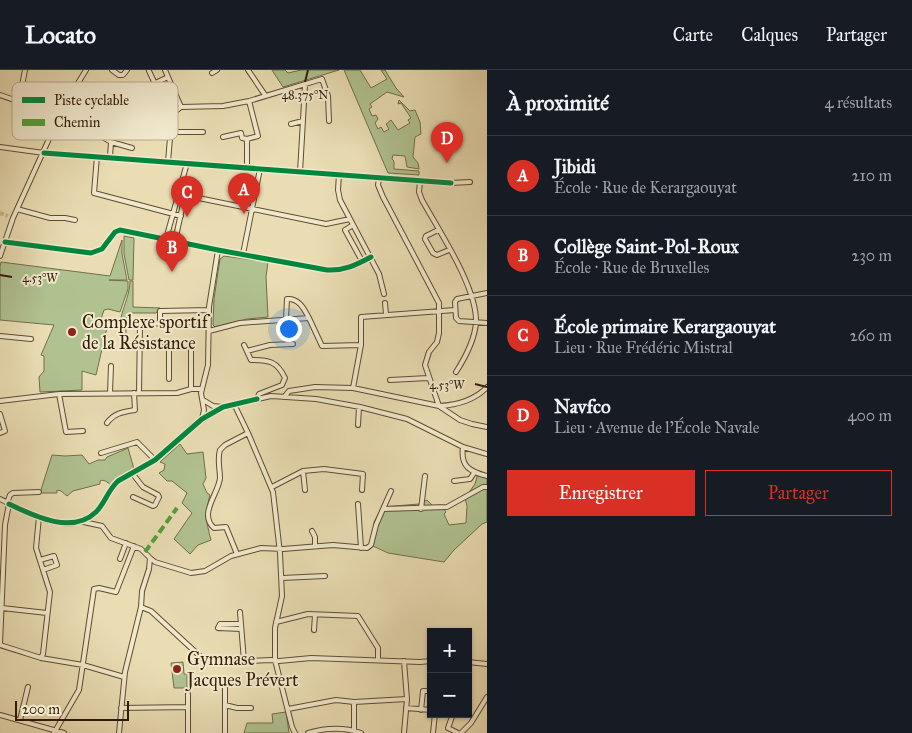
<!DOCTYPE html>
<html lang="fr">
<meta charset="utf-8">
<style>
:root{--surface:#171b24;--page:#242831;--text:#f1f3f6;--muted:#9ea1a6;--line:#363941;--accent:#d93025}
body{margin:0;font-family:"IM FELL Great Primer",serif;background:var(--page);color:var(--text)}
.controls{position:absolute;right:15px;bottom:15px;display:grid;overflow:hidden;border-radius:0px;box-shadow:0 1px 4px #0004}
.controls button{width:45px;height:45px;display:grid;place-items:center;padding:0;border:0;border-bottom:1px solid var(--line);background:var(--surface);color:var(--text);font:25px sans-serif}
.scale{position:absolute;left:15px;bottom:12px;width:114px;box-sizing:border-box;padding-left:5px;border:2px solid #331b02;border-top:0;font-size:14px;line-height:18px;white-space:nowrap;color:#331b02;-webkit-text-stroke:4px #f1e9ce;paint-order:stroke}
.you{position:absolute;left:288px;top:258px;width:18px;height:18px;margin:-12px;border:4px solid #fff;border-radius:50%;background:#1a73e8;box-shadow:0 0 0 8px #1a73e833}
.badge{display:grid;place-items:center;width:32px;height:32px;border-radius:50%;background:var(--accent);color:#fff;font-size:16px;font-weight:700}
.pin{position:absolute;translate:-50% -41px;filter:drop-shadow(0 1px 2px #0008)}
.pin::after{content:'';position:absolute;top:26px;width:18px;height:15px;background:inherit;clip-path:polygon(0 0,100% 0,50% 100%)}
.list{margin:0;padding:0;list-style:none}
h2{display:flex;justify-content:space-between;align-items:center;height:65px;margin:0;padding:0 20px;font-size:21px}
h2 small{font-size:16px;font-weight:400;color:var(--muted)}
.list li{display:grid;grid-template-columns:32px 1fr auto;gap:15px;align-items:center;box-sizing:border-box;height:80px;padding:0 20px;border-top:1px solid var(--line)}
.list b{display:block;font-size:19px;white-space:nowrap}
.list p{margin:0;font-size:16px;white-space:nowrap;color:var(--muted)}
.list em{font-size:16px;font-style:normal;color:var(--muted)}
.actions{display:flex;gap:10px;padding:15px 20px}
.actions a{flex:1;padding:11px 0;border:1px solid var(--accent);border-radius:0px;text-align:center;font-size:18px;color:var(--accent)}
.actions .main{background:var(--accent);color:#fff}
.map{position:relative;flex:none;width:487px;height:663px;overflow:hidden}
header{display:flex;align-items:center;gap:30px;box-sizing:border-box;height:70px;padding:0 25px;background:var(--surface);border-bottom:1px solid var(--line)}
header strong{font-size:24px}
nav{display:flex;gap:28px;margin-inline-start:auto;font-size:18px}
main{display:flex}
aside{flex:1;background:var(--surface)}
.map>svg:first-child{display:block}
.green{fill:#b1c291;stroke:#726e4a}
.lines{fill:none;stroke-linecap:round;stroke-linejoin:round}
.minor-tunnel{stroke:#c5b690;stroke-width:4;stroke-dasharray:4 2;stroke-linecap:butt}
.minor-casing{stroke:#614c2e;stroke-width:6}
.minor{stroke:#f1e9ce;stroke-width:4}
.quiet{stroke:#52a13d;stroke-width:4;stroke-dasharray:8 4;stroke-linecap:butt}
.cycleway-casing{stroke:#f1e9ce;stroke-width:8}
.cycleway{stroke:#00873e;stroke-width:5}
.ticks{fill:none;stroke:#331b02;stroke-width:2}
.poi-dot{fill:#8f2418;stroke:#f1e9ce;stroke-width:2}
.labels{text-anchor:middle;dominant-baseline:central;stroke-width:4;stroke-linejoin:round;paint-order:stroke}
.poi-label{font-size:18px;fill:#331b02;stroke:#f1e9ce;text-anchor:start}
.key{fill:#f1e9ce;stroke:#b8ab91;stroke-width:1}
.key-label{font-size:14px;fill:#331b02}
.ticks-label{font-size:12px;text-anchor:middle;fill:#331b02;stroke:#f1e9ce;stroke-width:4;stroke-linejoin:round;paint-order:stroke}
</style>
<header>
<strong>Locato</strong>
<nav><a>Carte</a><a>Calques</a><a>Partager</a></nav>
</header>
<main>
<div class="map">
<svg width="487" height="663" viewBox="0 0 487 663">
<rect width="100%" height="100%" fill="#eaddb4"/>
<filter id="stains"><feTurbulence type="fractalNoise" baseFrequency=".004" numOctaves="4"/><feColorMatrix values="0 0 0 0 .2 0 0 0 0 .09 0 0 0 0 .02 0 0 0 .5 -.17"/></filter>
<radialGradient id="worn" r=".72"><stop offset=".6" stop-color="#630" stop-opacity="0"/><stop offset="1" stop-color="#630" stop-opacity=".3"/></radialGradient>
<!-- green -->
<path class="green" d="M272 0H285L288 3 301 0H339L283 17Z
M344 0H360L371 18 387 9 381 0H385L396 18 404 27 387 22 370 34 372 37 369 39 372 46 376 45 378 49 375 53 378 59 381 57 384 62 389 59 386 54 391 50 398 60 410 53 408 50 411 48 401 33 398 34 399 30 410 41 415 40 420 52 421 64 415 67 413 87 418 93 419 99 407 97 405 86 393 85 392 89 394 91V99L419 101V105L388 103Z
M124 166 134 168 133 210H129L124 184Z
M122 170V184L127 210H109L128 211V219L120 242 108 239 104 240 101 249 103 252 108 253 96 305 82 301V320L40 322 39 307 44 301V286L41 285 54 255 0 250V196L1 192 110 206Z
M224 186 268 192 266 207 268 247 247 249 215 257 213 255 214 229 220 189Z
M130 211H133V237L160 238 156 243H130V247L126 248V273L131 274 132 277H126C111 250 129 237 130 211Z
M180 374 187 384 203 382 206 408 203 414 207 423 210 425C205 443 206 452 211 470L198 475 190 484 174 469 192 443 182 433 187 423 172 411H167L159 403 164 400 165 394 160 392Z
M128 378 134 399 121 406 111 415C107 412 104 409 100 411V414L73 421 67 426 61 421 57 420V423H40L52 385 65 386 82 385 89 394 98 390H105L107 387Z
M478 403 487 405V452L482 454 454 480 444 492 388 483 373 476 374 452 382 437 419 434 427 430 433 436 441 435 446 442 444 444 449 455 466 453 467 436 465 428 475 414Z
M183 592 184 604H187V618H174L171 593Z
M286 642 289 663H244L247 653H273L272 644Z"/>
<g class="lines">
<!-- minor-tunnel -->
<path class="minor-tunnel" d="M0 143 8 146
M195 252H202"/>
<defs>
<path id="minor" d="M112 0 119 5H123L127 0
M165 0 181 37
M248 0 265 25
M149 1 157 18 154 39
M212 3 217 0
M77 14 82 17 127 33
M0 25 60 46
M156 27 139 21 168 7
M19 31 25 0
M181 37 223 36 249 31 322 9 328 26 329 51
M291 54 303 51
M82 55 111 72 110 87
M169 62H203
M223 67 241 63 242 68 247 69
M111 72 132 78
M0 77 44 83 451 113 470 112
M97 86 94 123 181 146
M168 92 172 44 181 37
M247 98V69L258 66 249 31
M300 102 305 15
M339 104 338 120 340 130 379 204 384 224
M379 108 378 115 383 127 439 233V263L437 272 429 282 425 295 439 336C456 335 475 330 487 317
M420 111 419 122 422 130C439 161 477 217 476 252 475 269 465 288 456 302
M179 124 326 154 350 149
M17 139 50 148H65L75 150
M353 155 345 160 362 191
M438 160 426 166 425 169 433 183 437 185 449 180
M166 169 187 93
M175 171 185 125
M5 172 91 183 102 179 115 162 120 160 218 180 327 200C344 201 356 195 371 187
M243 184 260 99
M0 186 13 148 64 36 86 0
M487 223 457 229 455 232 456 248 459 251 487 253
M385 233 386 244
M286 249 287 229C299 228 304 239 309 248
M160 253V241L209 240
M209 261 240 253 309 248 322 276 361 275
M0 266 31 269
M140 272H169V309
M244 275 251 290C269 290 277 291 285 308L282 315 259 324 257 329
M191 280V319
M247 281 270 275 293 274
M390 310 428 308
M353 318 361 275V247L455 240
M110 323 111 296
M139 323 140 254 195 252
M59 324 66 362 83 361
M285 326 289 321 315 317 353 318 439 336 460 350 472 354 487 357
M203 330 213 336 222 337
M0 331 59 324 177 323 191 319H202
M234 334 248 363 273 422 280 483 282 526 275 558V590L292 657 295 663
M0 344 5 361 0 363
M202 349 204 340 201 323 208 295 209 237 218 180
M107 353C114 343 123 342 135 340L134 323
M358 355 359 337
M463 377C460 397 471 402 487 406
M101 383 137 372 155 390
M303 401 305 420
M132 403 143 417 158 425 159 427 155 435 153 436 133 427
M454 411 470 409 474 403
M272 417 303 401 324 399 363 404 362 420
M0 429C27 442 68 468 95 443 105 434 108 420 118 411L155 390 194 355 223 337 271 326 316 329 360 337 407 349 463 377 487 384
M7 433 10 425 13 423 39 422
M358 434 361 478
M383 439 391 421
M421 439 425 406
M39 447 36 478 50 522 43 584 41 588
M79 451 102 456 111 468 141 479 150 488 149 499 142 521 141 537 125 602 119 663
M312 461 315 467V475
M237 484 226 457 214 458C198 444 219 423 220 408 220 399 217 389 220 380L225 375 248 363
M150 488 155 492 191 503 205 501 231 486 261 478 283 479 333 475 367 478 371 475 376 455 383 439 447 437 483 417H487
M120 489 126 473
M40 490 54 486 57 495 43 500
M282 508 325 506
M141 537 151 541 202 588 222 592 271 590 279 591 311 588 420 592 431 591
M2 538 47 543
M240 542 244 591
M276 552 308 544 358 546 378 578V590
M218 558 220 554H240
M218 558 241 559
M314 560 315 545
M0 574 5 455 9 434
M0 575 41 588 83 595 124 607
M404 591 407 629 404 663
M468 592 487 594
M225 617V663
M225 635 237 638H251
M188 637V624
M121 638 188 637V663
M406 638 431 640
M288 639 336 630 354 632 407 629
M421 640 423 621H431
M453 644 448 658 458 663
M0 645 64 663
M20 650 28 617
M354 661V632
M54 663 79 620 94 519 99 518 116 522 134 476
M308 663C325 658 344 657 361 663
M433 663 435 644
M461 663 471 653 487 627"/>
</defs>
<!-- minor casing -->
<use href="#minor" class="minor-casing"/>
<!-- minor -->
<use href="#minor" class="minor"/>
<!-- quiet -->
<path class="quiet" d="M145 482 177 438"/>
<defs>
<path id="cycleway" d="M44 83 451 113
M5 172 91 183 102 179 115 162 120 160 218 180 327 200C344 201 356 195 371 187
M9 434C34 446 72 465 96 442 105 433 108 420 118 411L155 390 202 349 223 337 257 329"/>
</defs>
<!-- cycleway casing -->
<use href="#cycleway" class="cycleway-casing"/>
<!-- cycleway -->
<use href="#cycleway" class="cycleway"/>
</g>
<!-- ticks -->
<path class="ticks" d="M305 12 308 0M0 205 12 207M475 314 487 317"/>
<!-- markers -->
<g class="poi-dot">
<circle cx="72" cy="262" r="5"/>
<circle cx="177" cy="599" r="5"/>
</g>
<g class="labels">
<!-- poi labels -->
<g class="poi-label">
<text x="82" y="252">Complexe sportif<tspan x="82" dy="21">de la Résistance</tspan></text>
<text x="187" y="589">Gymnase<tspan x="187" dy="21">Jacques Prévert</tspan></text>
</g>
</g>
<!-- legend -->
<rect x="12" y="12" width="166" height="58" rx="8" class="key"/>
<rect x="22" y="27" width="23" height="6" fill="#00873e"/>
<rect x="22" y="49" width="23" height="7" fill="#52a13d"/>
<g class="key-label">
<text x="54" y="35">Piste cyclable</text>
<text x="54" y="57">Chemin</text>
</g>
<g class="ticks-label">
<text x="305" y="29">48.375°N</text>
<text x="40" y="212">4.53°W</text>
<text x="447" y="319">4.53°W</text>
</g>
<rect width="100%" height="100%" filter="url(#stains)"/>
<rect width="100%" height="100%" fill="url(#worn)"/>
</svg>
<div class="controls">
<button>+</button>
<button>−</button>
</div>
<div class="scale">200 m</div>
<div class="you"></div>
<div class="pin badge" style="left:244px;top:144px">A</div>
<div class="pin badge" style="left:172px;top:202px">B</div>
<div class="pin badge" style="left:187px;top:147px">C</div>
<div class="pin badge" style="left:447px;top:93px">D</div>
</div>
<aside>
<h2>À proximité<small>4 résultats</small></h2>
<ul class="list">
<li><span class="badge">A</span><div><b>Jibidi</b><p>École · Rue de Kerargaouyat</p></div><em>210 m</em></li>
<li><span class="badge">B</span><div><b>Collège Saint-Pol-Roux</b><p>École · Rue de Bruxelles</p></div><em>230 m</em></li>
<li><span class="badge">C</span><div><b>École primaire Kerargaouyat</b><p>Lieu · Rue Frédéric Mistral</p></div><em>260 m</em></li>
<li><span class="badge">D</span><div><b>Navfco</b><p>Lieu · Avenue de l'École Navale</p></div><em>400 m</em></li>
</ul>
<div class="actions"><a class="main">Enregistrer</a><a>Partager</a></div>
</aside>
</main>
